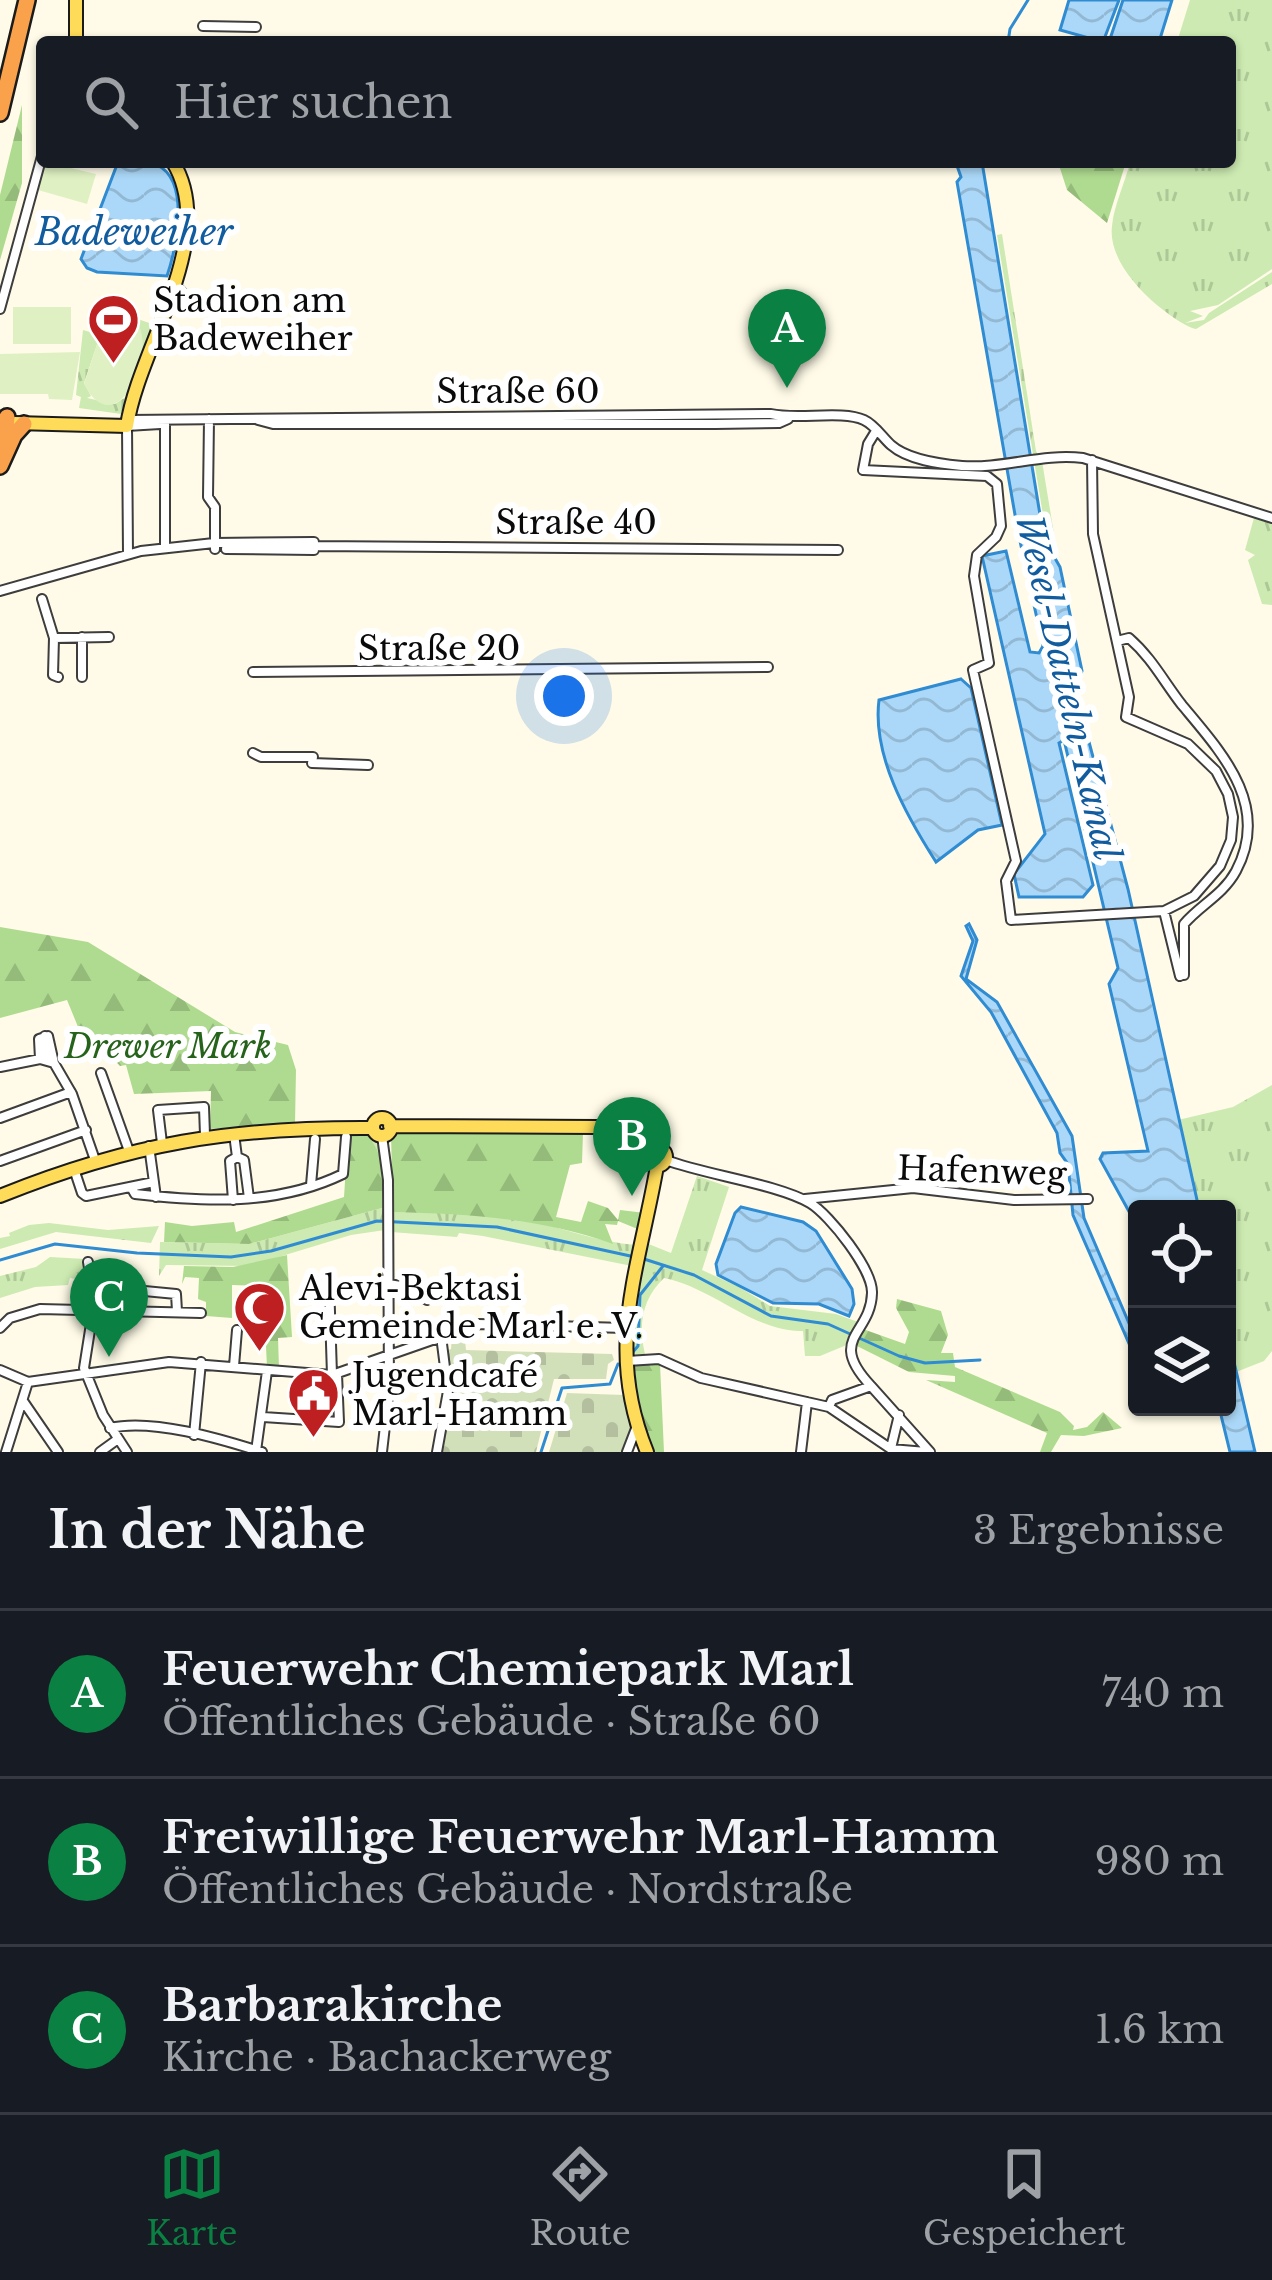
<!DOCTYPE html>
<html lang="de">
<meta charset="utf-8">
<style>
:root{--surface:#171b24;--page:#20242c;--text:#f1f3f6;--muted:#9ea1a6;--line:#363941;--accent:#0b8043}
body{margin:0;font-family:"Libre Baskerville",serif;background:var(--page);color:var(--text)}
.controls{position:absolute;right:36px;bottom:36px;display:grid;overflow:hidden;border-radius:12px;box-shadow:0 3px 9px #0004}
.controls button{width:108px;height:108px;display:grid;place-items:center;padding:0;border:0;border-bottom:3px solid var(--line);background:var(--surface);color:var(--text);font:60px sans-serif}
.you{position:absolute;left:564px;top:696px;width:42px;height:42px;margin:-30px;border:9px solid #fff;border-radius:50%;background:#1a73e8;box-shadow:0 0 0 18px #1a73e833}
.badge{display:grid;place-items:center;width:78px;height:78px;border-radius:50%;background:var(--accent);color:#fff;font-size:39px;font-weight:700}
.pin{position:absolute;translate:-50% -99px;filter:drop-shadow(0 3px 6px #0008)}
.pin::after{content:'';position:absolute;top:63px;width:42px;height:36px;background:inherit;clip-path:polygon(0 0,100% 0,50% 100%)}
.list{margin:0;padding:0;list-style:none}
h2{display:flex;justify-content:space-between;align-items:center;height:156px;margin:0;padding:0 48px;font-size:51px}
h2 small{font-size:39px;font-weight:400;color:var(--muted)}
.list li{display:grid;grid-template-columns:78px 1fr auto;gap:36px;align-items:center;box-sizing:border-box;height:168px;padding:0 48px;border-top:3px solid var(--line)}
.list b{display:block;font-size:45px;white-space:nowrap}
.list p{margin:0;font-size:39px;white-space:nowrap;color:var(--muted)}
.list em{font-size:39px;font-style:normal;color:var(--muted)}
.icon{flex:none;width:66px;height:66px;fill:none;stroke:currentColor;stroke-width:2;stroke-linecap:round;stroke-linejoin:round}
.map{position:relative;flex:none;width:1272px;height:1452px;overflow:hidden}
.search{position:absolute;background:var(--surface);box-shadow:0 3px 9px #0004;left:36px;right:36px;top:36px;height:132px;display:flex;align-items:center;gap:30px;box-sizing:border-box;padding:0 42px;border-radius:12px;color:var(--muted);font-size:45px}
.sheet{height:660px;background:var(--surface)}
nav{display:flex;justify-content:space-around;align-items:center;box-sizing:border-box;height:168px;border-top:3px solid var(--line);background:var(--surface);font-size:33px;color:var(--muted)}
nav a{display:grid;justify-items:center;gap:6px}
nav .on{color:var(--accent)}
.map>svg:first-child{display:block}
.grass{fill:url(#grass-tufts);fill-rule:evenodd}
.forest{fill:url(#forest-firs)}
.cemetery{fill:url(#cemetery-stones)}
.pitch{fill:#dff1c3}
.water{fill:url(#water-waves);stroke:#2f8bd2;stroke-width:3}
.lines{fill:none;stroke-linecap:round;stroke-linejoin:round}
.stream{stroke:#2f8bd2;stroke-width:3}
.minor-casing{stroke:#3d3d3d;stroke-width:12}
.major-casing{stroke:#1b1b1b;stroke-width:16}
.highway-casing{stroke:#1b1b1b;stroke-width:20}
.minor{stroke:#fff;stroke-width:8}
.major{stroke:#fedb59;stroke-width:12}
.highway{stroke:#faa14b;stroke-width:15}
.labels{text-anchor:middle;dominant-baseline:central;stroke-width:12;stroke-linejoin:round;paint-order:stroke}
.poi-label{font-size:33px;fill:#0a0a0a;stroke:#fff;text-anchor:start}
.street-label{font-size:33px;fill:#0a0a0a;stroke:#fff}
.park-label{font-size:33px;font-style:italic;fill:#26631a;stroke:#fff}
.water-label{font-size:36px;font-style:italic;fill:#115c9f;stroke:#fff}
</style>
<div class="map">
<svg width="1272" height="1452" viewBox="0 0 1272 1452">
<defs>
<pattern id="grass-tufts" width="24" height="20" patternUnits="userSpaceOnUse" patternTransform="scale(3)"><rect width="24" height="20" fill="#cceab1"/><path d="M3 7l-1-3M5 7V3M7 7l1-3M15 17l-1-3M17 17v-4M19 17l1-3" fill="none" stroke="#aec797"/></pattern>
<pattern id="forest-firs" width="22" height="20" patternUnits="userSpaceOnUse" patternTransform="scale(3)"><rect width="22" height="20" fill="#afdb90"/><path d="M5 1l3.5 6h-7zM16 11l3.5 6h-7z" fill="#95bb7b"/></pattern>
<pattern id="cemetery-stones" width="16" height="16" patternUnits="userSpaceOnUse" patternTransform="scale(3)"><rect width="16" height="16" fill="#d2e0ba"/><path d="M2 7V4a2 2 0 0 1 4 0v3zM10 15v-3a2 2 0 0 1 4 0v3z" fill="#b3bf9f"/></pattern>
<pattern id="water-waves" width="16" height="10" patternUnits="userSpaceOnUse" patternTransform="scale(3)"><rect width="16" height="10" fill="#abd8f8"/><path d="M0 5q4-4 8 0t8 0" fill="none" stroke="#92b8d3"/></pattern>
</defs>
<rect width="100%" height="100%" fill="#fffbe8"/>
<!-- grass -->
<path class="grass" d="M1190 0H1272V269L1218 305 1190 311 1203 316 1185 323 1204 320 1209 313 1272 272V284L1196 329C1179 326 1106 274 1112 226 1114 205 1125 183 1130 162H1230V42H1177Z
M1002 234 1036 451 1042 461 1054 534 1047 539 997 235Z
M106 308 155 325 121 414 79 408 81 397 76 395 83 330 97 334ZM105 321H132L127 396 115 404 87 398 91 396 84 383Z
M1254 518 1272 524V605L1262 604 1248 560 1255 555 1245 550Z
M1272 1085V1351L1264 1361 1236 1372 1227 1332V1209H1199L1178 1120 1233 1107Z
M313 1133 370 1134C391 1158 385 1200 385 1230L351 1235 249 1266 166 1265 159 1276 160 1242 249 1244 382 1208 384 1182 368 1136H313Z
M697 1176 729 1187 702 1270 739 1287 770 1306 836 1314 858 1322 849 1344 820 1356H805L803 1331C751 1331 714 1288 664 1278 642 1299 638 1325 645 1354L631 1355 630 1302 646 1243 671 1253Z
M391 1177 393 1212C439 1213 482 1212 526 1220 564 1228 598 1242 636 1245L632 1266 483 1236 459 1233 457 1237 391 1232Z
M49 1223 108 1230 159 1226 151 1243 56 1232 0 1249V1238L10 1236 9 1233 29 1225Z
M50 1257 85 1259 91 1282 70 1278 68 1285 35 1287 0 1298V1276L36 1267Z"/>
<!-- forest -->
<path class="forest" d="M22 105V183L0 260V195Z
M1058 162H1126L1107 223 1067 190Z
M0 927 88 942 235 1032 288 1045 296 1070 295 1123 210 1129 211 1091 134 1094 126 1065 120 1066 105 1050 90 1056 67 1000 0 1018Z
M395 1133H583L582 1163 570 1165 556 1217 581 1222 588 1201 608 1208 618 1220 620 1210 645 1213 640 1230 618 1221 617 1225 605 1224 613 1244C542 1218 469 1214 393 1212L391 1135Z
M348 1136H368C386 1157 383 1183 382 1208L249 1244 164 1242 165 1222 192 1226 234 1222 236 1232 344 1197Z
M287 1255 292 1337 278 1338 279 1368 267 1367 263 1286 232 1285V1318L206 1316V1302L198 1299 199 1278 185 1277 182 1284 184 1266 233 1267Z
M897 1299 941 1311 948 1335 941 1353H953L955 1367 1060 1412 1074 1426 1073 1430 1087 1427 1103 1412 1122 1428 1084 1436 1061 1435 1051 1452H1040L1047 1433 926 1380 955 1382V1376L909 1372 853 1344 860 1328 905 1344 909 1332 896 1308Z
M652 1360 660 1364 664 1452H653L649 1442 630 1363Z"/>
<!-- cemetery -->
<path class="cemetery" d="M464 1330 466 1350 612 1354 614 1360 608 1364 606 1379H554L536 1452H438L450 1391 448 1350 451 1349 452 1335Z
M567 1393 624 1395 633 1429 626 1452H549Z"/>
<!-- pitch -->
<path class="pitch" d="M45 162 96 174 87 204 38 190Z
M13 307H71V344H13Z
M127 319 139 326C155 357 116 445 84 384L105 320Z
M80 352 72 400 49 399 48 394H0V354Z"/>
<!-- water -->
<path class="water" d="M1069 0H1119L1103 42 1060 30Z
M1123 0H1172L1159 42H1109Z
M118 162C130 162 146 159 157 165 191 181 176 249 167 276L97 272 87 268 81 259Z
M982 162 1044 539 1060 567 1082 671 1077 687 1080 708 1128 889 1199 1209H1137V1226L1100 1159 1103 1153 1148 1151 1109 984 1118 968 1064 740 1059 743 1093 885 1083 897H1019L1014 874 1045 834 982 556 1006 551 1030 652 1039 653 1043 646 1018 532 957 182 961 177 956 163Z
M961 679 971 688 1002 825 978 830 936 862C906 815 872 755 879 700Z
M969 924 977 940 966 979 997 1002 1072 1136 1084 1218 1137 1342V1362L1073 1215 1068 1164 1060 1153 1057 1133 991 1012 961 976 973 941 966 926Z
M741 1207 803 1222 816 1231 852 1289 854 1304 849 1316 819 1304 773 1303 718 1275 716 1264 735 1213Z
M1227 1332 1255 1452H1230L1219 1407H1227Z"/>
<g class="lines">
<!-- stream -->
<path class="stream" d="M1008 42 1010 29 1028 0
M644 1259 694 1275 771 1316 828 1324 899 1356 925 1363 980 1360
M0 1260 55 1244 137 1253 231 1257 271 1251 377 1221 497 1227 635 1257
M632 1353 638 1346 640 1295 663 1266
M541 1452 562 1388 610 1384 618 1364"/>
<defs>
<path id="minor" d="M203 26 256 27
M0 309 42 156
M165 311 180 302 181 291 174 286
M209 419 208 497 215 507V549
M129 420 771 414C798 420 842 410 864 420 875 425 883 438 891 445 908 460 940 464 962 466 1003 469 1042 453 1083 458L1272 518
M165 420V548
M258 420 273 424H715L779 423 788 419
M876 431 868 444 863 470 987 476 997 484 1001 526 996 537 977 555 974 576 989 663 973 670 1016 861 1006 881 1011 920 1164 911 1194 896 1220 866 1231 840 1233 817 1228 794 1216 771 1188 744 1126 717 1129 697 1093 534 1092 460
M314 546 838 550
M226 549 314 550
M128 554 127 426 160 424
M0 591 141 551 214 543 314 542
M42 599 54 638 53 675 58 677
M54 638 109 637
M1117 641 1129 638C1152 658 1164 682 1182 705 1222 753 1271 805 1236 871 1223 895 1200 905 1184 924V975
M253 672 768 667
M82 677V637
M253 753 261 757H313
M312 763 368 765
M1164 911 1180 976
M45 1036 47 1060
M40 1059 39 1039 48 1036 54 1063
M0 1067 40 1059 54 1063 72 1094 95 1160
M101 1073 129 1151
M0 1118 71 1092
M162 1143 158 1110 204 1107 205 1135
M149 1146 156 1197
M237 1157 244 1160 249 1198
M666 1160C706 1175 777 1184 810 1203 830 1215 873 1270 872 1293 871 1335 826 1338 871 1386
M0 1161 86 1130
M74 1169 82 1193 86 1196 154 1182
M311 1185 315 1139
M131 1187 135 1194C205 1202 277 1206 343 1174L346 1137
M805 1199 913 1188 1014 1200 1088 1199
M233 1200 230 1161 237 1157 234 1134
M88 1262 92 1286 89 1310
M329 1281 332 1375
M388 1284 401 1286 427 1300
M92 1286 176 1294 177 1311
M93 1311 84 1368 103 1415 127 1452
M0 1328 10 1318 40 1309 201 1313
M627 1361 659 1359 701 1378 829 1407 891 1449
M234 1366 237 1330
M0 1370 28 1382 169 1362 332 1375 478 1324 625 1328
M23 1401 58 1452
M829 1407 832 1400 871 1386 930 1452
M263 1417 339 1422 337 1374
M110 1428C152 1418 221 1439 262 1452
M194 1435 201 1362
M891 1448 899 1415
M891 1449 926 1452
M256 1451 267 1371
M6 1452 28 1382
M100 1452 118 1439
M382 1452 389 1391 388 1180 382 1136
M437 1452 448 1391 441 1336
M627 1452 637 1426
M801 1452 807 1402"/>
<path id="major" d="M76 0V42
M15 423 127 426C138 348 220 239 173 162
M373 1127a9 9 0 1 1 18 0a9 9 0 1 1-18 0Z
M390 1126 597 1127 617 1133 650 1152
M648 1157a9 9 0 1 1 18 0a9 9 0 1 1-18 0Z
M0 1196C131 1143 232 1127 373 1128
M647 1452C604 1347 639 1270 657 1166"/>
<path id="highway" d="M0 113 27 0
M4 450 7 417
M0 466 14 435 24 424"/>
</defs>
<!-- minor casing -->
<use href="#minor" class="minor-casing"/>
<!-- major casing -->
<use href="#major" class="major-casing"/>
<!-- highway casing -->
<use href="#highway" class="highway-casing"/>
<!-- minor -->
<use href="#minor" class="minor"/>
<!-- major -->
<use href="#major" class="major"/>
<!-- highway -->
<use href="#highway" class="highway"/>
</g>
<!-- icons -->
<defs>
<symbol id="stadium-pin" viewBox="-11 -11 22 30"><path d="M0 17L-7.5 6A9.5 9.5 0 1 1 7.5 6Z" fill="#be1f21" stroke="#fff"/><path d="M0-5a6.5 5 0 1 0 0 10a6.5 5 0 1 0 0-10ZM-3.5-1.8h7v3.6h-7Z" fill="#fff"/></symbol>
<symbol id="mosque-pin" viewBox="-11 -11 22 30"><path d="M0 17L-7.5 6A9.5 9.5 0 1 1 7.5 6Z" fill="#be1f21" stroke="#fff"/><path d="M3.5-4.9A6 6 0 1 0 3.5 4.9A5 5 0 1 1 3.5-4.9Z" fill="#fff"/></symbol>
<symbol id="civic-pin" viewBox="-11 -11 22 30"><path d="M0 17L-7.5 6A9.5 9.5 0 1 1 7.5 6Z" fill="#be1f21" stroke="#fff"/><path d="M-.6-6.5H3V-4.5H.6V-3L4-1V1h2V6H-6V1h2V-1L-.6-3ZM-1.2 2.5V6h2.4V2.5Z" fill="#fff"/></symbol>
</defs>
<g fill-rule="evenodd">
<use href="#stadium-pin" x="84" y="290" width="59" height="81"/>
<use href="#mosque-pin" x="230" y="1278" width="59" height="81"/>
<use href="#civic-pin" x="284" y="1364" width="59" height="81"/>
</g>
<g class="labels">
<!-- poi labels -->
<g class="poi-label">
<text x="153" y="300">Stadion am<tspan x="153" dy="38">Badeweiher</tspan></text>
<text x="299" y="1288">Alevi-Bektasi<tspan x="299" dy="38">Gemeinde Marl e. V.</tspan></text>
<text x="352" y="1375">Jugendcafé<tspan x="352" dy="38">Marl-Hamm</tspan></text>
</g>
<!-- street labels -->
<g class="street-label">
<text x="518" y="391">Straße 60</text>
<text x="576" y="522">Straße 40</text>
<text x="439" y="648">Straße 20</text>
<text transform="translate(982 1171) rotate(2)">Hafenweg</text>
</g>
<!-- park labels -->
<g class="park-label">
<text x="168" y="1046">Drewer Mark</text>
</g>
<!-- water labels -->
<g class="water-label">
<text x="134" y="232">Badeweiher</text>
<text transform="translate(1068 687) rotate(77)">Wesel-Datteln-Kanal</text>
</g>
</g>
</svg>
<div class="controls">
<button><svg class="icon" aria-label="locate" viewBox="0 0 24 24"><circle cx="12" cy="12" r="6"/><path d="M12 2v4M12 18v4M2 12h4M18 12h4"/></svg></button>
<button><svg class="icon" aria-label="layers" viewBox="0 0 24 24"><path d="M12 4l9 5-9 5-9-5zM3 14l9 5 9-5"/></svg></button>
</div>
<div class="you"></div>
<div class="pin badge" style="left:787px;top:388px">A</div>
<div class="pin badge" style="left:632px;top:1196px">B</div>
<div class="pin badge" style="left:109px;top:1357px">C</div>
<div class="search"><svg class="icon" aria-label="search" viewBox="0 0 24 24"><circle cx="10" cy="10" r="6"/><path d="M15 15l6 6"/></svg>Hier suchen</div>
</div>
<section class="sheet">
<h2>In der Nähe<small>3 Ergebnisse</small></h2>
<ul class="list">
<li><span class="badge">A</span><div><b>Feuerwehr Chemiepark Marl</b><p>Öffentliches Gebäude · Straße 60</p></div><em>740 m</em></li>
<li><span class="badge">B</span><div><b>Freiwillige Feuerwehr Marl-Hamm</b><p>Öffentliches Gebäude · Nordstraße</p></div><em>980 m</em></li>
<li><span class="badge">C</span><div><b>Barbarakirche</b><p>Kirche · Bachackerweg</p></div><em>1.6 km</em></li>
</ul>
</section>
<nav>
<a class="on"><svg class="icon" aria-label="map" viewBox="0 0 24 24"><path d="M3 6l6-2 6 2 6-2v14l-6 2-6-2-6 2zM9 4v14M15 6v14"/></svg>Karte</a>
<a><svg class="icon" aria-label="directions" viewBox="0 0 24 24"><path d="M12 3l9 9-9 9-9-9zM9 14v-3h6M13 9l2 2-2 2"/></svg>Route</a>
<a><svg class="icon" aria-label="saved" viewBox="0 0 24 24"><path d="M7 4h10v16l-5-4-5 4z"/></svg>Gespeichert</a>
</nav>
